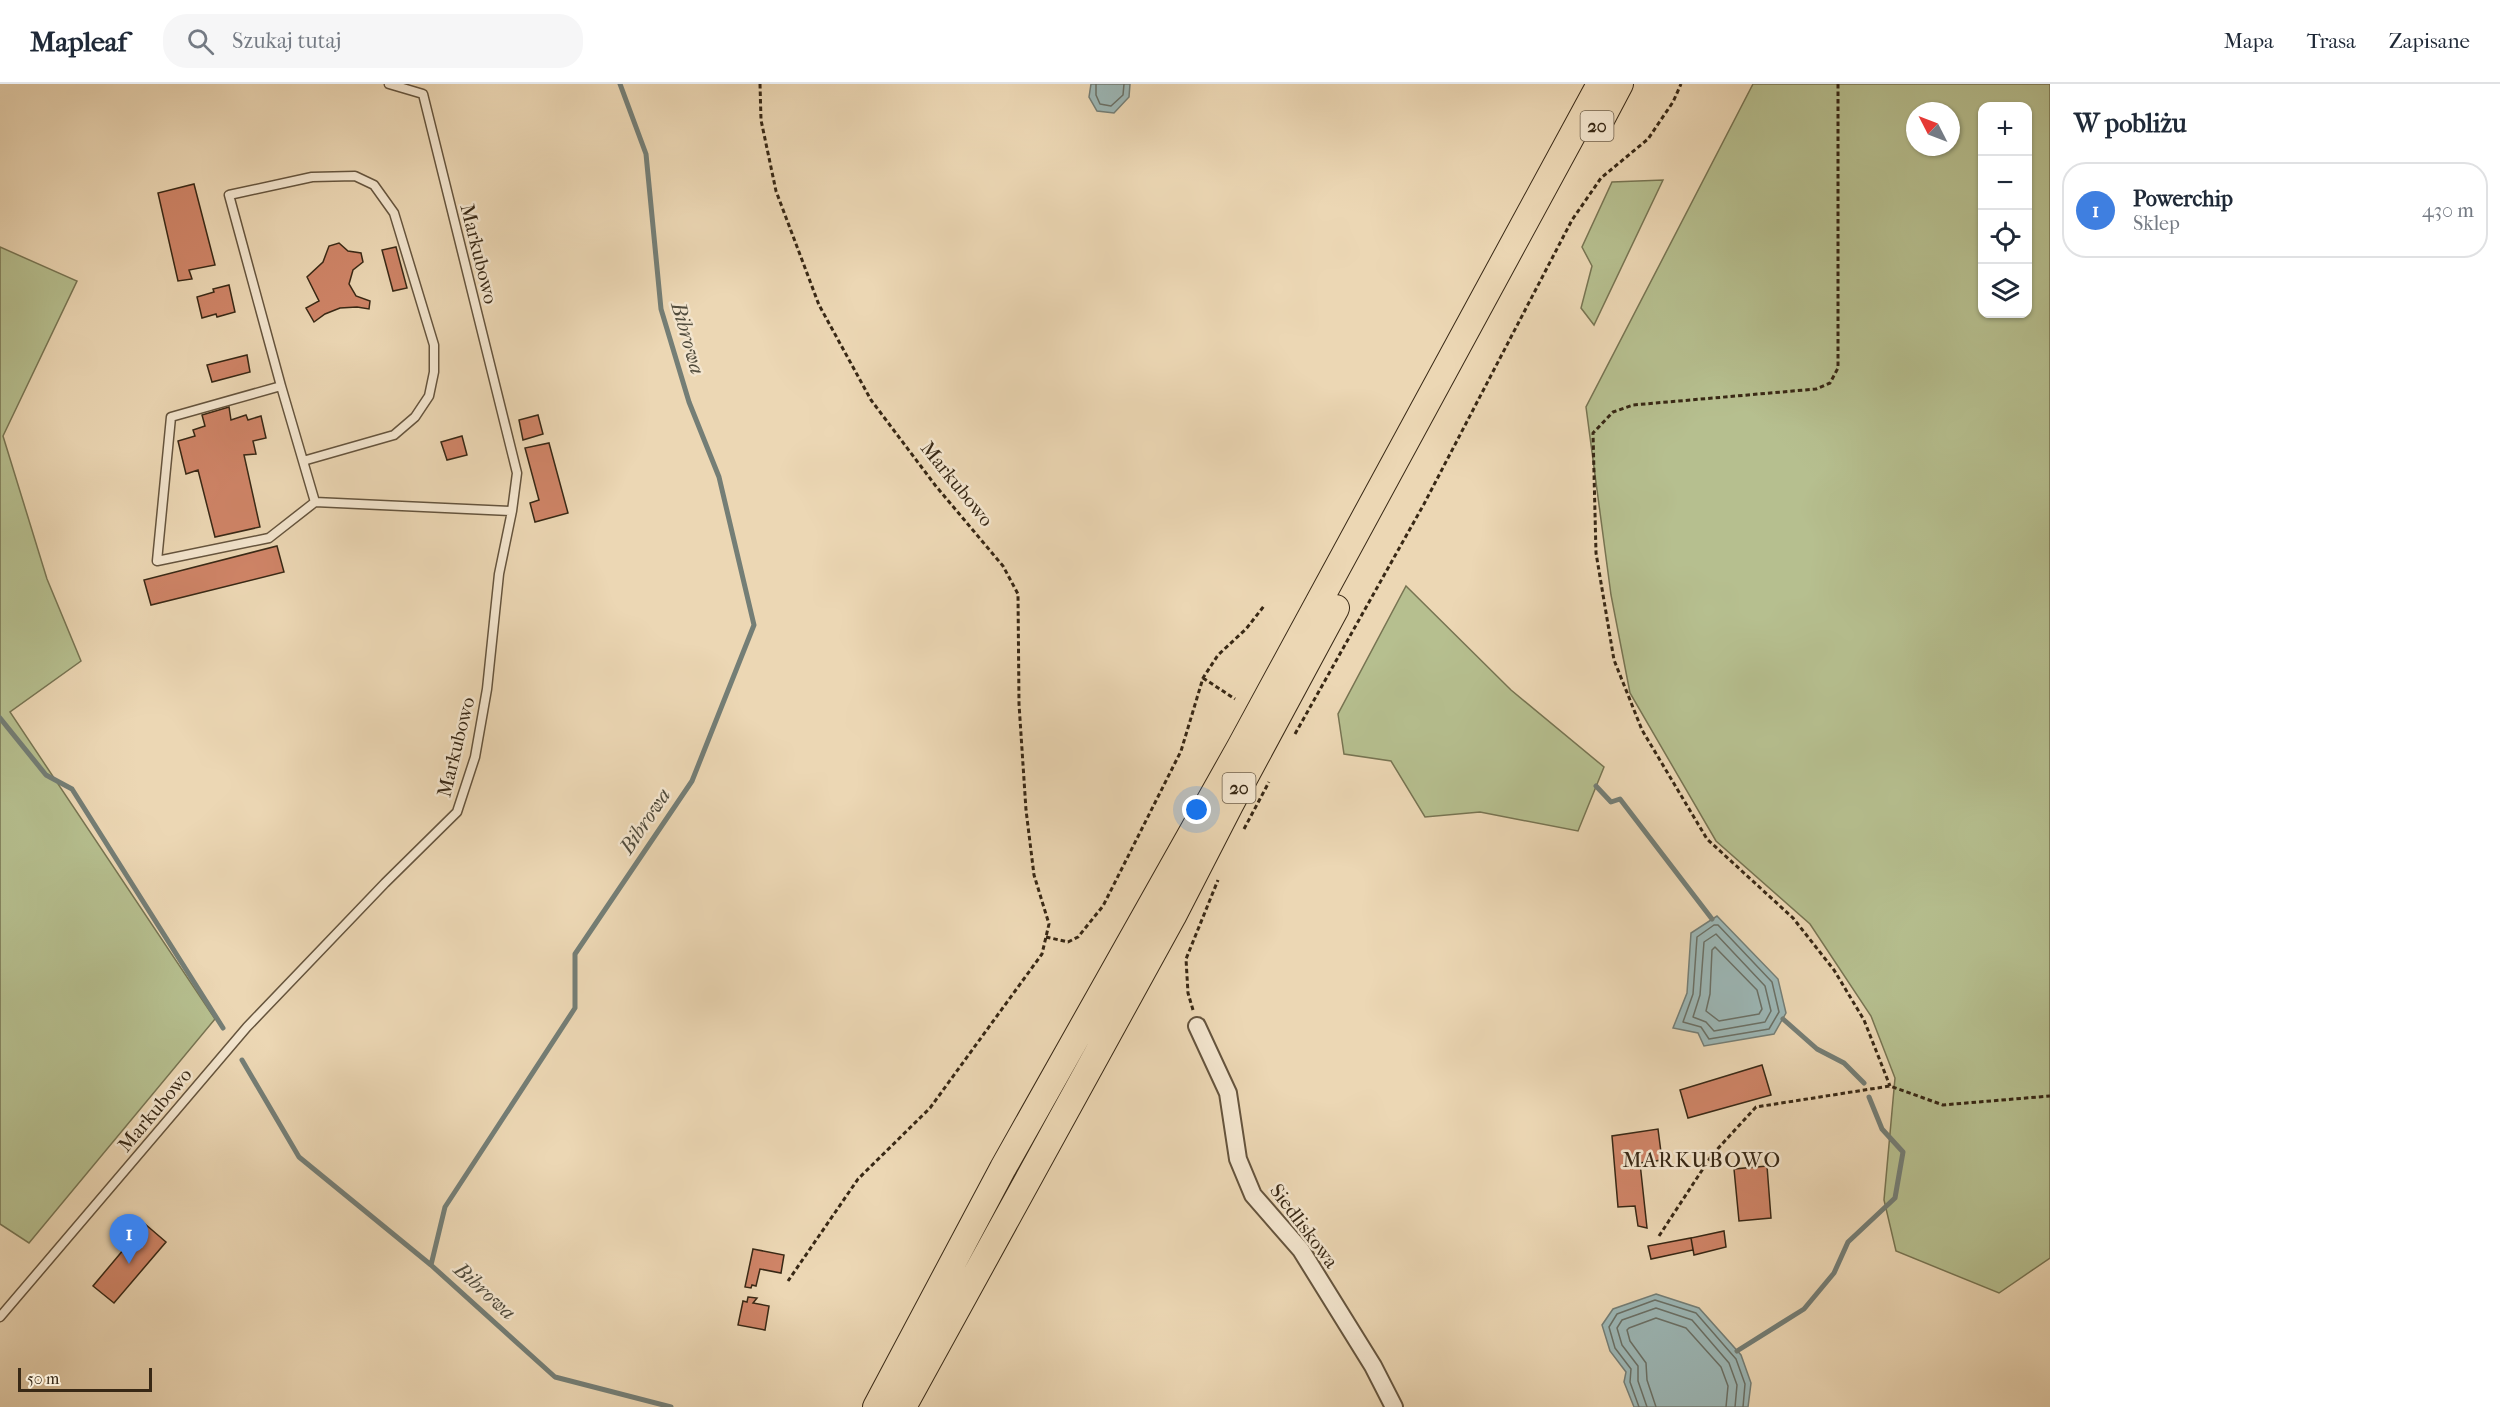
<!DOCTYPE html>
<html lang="pl">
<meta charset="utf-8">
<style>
:root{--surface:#fff;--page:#f6f6f7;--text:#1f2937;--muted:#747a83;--line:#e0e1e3;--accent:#0f766e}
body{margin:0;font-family:"IM FELL French Canon",serif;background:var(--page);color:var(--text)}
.controls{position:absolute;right:18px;top:18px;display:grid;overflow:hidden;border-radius:12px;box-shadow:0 2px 4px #0004}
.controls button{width:54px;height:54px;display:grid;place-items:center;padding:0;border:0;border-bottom:2px solid var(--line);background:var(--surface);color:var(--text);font:30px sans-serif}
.compass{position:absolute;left:1906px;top:18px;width:54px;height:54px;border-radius:50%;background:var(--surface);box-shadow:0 2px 4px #0004;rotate:312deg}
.scale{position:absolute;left:18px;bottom:15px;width:134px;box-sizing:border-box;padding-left:6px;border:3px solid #382815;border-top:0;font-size:16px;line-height:21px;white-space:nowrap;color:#382815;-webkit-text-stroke:4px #f3e5ce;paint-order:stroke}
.you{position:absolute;left:1197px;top:726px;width:21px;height:21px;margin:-15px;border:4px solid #fff;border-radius:50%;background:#1a73e8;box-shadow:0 0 0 9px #1a73e833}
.badge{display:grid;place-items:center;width:39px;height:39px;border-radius:50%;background:var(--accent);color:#fff;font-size:20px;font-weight:700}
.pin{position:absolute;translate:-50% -50px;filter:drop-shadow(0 2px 3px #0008)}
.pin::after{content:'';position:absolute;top:32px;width:21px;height:18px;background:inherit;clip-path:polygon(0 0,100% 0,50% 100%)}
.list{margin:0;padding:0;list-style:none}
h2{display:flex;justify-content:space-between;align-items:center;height:78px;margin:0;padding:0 24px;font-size:26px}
h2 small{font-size:20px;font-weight:400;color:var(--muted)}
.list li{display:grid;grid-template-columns:39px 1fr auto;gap:18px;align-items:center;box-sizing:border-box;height:96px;margin:0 12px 12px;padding:0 12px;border:2px solid var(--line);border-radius:24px}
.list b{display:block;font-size:22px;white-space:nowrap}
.list p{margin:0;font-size:20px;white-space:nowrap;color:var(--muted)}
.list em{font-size:20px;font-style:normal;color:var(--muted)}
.icon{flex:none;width:33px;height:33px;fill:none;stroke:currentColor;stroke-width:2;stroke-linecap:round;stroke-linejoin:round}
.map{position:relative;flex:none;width:2050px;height:1323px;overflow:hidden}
header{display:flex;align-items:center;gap:36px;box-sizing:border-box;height:84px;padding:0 30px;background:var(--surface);border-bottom:2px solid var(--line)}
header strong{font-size:28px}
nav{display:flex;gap:33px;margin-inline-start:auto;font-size:21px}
.search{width:420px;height:54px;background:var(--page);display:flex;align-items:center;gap:15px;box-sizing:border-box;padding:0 21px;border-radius:24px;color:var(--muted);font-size:22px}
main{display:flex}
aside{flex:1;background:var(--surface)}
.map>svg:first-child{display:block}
.green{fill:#b6bf8f;stroke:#777452;stroke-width:1.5;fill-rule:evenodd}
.water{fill:#9cb7b6;stroke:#747e76;stroke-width:1.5}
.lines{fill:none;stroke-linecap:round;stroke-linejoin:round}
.shore{stroke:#6a7066;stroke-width:1.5}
.stream{stroke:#747e76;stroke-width:5}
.building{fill:#cf8467;stroke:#382815;stroke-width:1.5}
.service-casing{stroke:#65543d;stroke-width:11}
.minor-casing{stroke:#65543d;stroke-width:20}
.primary-casing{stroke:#382815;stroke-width:28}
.path{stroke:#382815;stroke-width:3;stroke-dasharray:4.5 3;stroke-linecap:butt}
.service{stroke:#f3e5ce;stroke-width:8}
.minor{stroke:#f3e5ce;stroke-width:16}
.primary{stroke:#ecd7b4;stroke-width:26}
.labels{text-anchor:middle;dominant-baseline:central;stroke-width:5;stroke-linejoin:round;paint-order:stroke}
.shield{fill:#f3e5ce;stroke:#70614c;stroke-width:1.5}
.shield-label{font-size:18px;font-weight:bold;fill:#382815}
.street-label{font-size:20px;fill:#382815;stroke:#f3e5ce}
.water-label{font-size:21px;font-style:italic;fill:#514c3d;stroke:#f3e5ce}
.neighbourhood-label{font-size:21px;letter-spacing:1.5px;fill:#382815;stroke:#f3e5ce}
</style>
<header>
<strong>Mapleaf</strong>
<div class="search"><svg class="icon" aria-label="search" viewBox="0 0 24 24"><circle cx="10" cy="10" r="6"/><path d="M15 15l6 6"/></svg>Szukaj tutaj</div>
<nav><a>Mapa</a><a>Trasa</a><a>Zapisane</a></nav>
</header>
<main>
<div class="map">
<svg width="2050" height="1323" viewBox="0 0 2050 1323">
<rect width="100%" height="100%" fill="#ecd7b4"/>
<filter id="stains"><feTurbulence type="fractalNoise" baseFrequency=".00333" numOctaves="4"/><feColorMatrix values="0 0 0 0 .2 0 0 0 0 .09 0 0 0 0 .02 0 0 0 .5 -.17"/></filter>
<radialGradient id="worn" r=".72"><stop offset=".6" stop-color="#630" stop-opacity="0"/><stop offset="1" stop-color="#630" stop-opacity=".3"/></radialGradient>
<!-- green -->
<path class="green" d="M1753 0H2050V1174L1999 1209 1896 1167 1884 1116 1895 994 1871 932 1810 840 1716 757 1630 609 1611 511 1586 323ZM2028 22V230H1982V22ZM1915 27H1951V63H1915Z
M1663 96 1594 241 1581 224 1592 182 1582 163 1612 98Z
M0 163 77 197 3 352 47 495 81 577 10 628 215 935 29 1159 0 1140Z
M1406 502 1511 606 1604 683 1578 747 1480 728 1425 733 1391 677 1344 670 1338 630Z"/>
<!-- water -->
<path class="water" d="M1091 0H1130L1129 13 1114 29 1097 27 1089 13Z
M1717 832 1778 895 1786 929 1774 950 1704 962 1698 949 1673 944 1687 909 1691 849Z
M1656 1210 1699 1224 1741 1271 1751 1299 1748 1323H1634L1624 1298 1626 1288 1610 1267 1602 1241 1613 1225Z"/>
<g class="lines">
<!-- shore -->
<path class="shore" d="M1096 0V11L1100 20 1111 22 1123 11 1124 0
M1714 841H1718L1772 898 1779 928 1769 945 1709 955 1701 943 1683 938 1693 910 1697 853Z
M1716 850 1765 902 1771 927 1765 938 1714 947 1706 938 1693 933 1700 911 1704 858Z
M1715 863 1757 906 1762 925 1759 930 1719 937 1706 927 1710 910 1712 866Z
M1639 1323 1630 1298 1631 1285 1615 1264 1609 1243 1617 1230 1655 1216 1696 1229 1736 1275 1745 1300 1743 1323
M1647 1323 1638 1297V1282L1622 1261 1617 1244 1622 1236 1656 1224 1692 1236 1729 1279 1737 1301 1735 1323
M1656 1323 1647 1296 1646 1279 1630 1257 1627 1246 1629 1244 1656 1234 1686 1244 1721 1283 1728 1302 1726 1323"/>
<!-- stream -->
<path class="stream" d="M0 634 46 691 72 705 223 944
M1596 702 1611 718 1620 715 1712 835
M1783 935 1817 965 1844 979 1864 999
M242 976 299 1073 431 1181 555 1293 671 1323
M431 1181 445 1123 575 924V870L692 697 754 541 719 393 689 318 661 225 646 70 620 0
M1737 1267 1804 1225 1834 1189 1848 1158 1895 1114 1903 1068 1882 1045 1869 1013"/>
</g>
<!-- building -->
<path class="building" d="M194 100 215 181 189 186 192 195 178 197 158 109Z
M339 159 348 167 361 169 363 178 353 186 349 200 356 212 370 217 369 225 357 223 340 224 325 230 314 238 306 224 319 217 307 193 323 178 329 162Z
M396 163 407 204 393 207 382 166Z
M229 201 235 228 217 233 216 230 202 234 197 213 214 208 213 205Z
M247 271 250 288 212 298 207 281Z
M229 323 231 336 246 331 248 336 261 332 266 354 253 357 256 370 244 371 260 443 215 453 198 386 186 390 178 357 195 352 193 346 205 342 202 331Z
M538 331 543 350 523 356 519 336Z
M462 352 467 371 447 376 441 358Z
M549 359 568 429 535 438 530 419 539 416 525 364Z
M277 462 284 488 151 521 144 496Z
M1762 981 1771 1011 1688 1034 1680 1006Z
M1658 1045 1662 1076 1640 1079 1647 1144 1638 1142 1635 1122 1618 1123 1612 1052Z
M1767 1082 1771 1134 1739 1137 1734 1085Z
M145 1140 166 1158 114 1219 93 1202Z
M1724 1147 1726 1163 1694 1171 1691 1154Z
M1691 1154 1693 1166 1651 1175 1648 1162Z
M753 1165 784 1171 781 1189 760 1185 756 1202 752 1201 751 1204 745 1203Z
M748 1213 757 1214 753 1219 769 1222 765 1246 738 1241 743 1217 747 1218Z"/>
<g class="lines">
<defs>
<path id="service" d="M281 302 229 111 312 93 355 92 374 101 394 129 434 261V288L429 312 415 333 394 351 303 377
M315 418 281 302 171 333 157 477 269 454 315 418 512 427
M0 1233 247 943 385 799 457 728 475 673 487 605 499 490 512 427 517 389 423 10 389 0"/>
<path id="minor" d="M1197 942 1228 1009 1238 1075 1253 1111 1301 1166 1373 1282 1394 1323"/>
<path id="primary" d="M1601 36 1620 0
M876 1323 1003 1084 1240 663 1600 0
M903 1323 1173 832 1230 721 1336 524"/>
</defs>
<!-- service casing -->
<use href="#service" class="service-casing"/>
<!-- minor casing -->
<use href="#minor" class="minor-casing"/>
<!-- primary casing -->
<use href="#primary" class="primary-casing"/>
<!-- path -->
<path class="path" d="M760 0 761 36 776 107 819 221 871 316 935 401 1003 482 1018 510 1019 620 1026 726 1034 791 1049 840 1042 870 930 1024 858 1095 788 1197
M1838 0V284L1830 299 1816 305 1633 321 1613 328 1593 349 1596 469 1614 576 1642 646 1707 755 1793 834 1834 886 1864 936 1890 1002
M1203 594 1235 615
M1295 650 1424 420 1572 136 1601 94 1648 55 1673 18 1681 0
M1244 745 1269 698
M1046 853 1068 858 1078 853 1103 822 1181 667 1203 594 1218 571 1246 545 1264 522
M1193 926 1188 909 1186 875 1218 796
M1659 1152 1712 1071 1756 1023 1890 1002 1943 1021 2050 1012"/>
<!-- service -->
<use href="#service" class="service"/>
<!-- minor -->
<use href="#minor" class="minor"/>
<!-- primary -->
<use href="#primary" class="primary"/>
</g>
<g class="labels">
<!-- shield labels -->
<g class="shield">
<rect x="1580.5" y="27" width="33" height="30" rx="4.5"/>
<rect x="1222.5" y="689" width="33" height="30" rx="4.5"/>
</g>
<g class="shield-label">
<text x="1597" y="42">20</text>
<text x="1239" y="704">20</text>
</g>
<!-- street labels -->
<g class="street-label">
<text transform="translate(479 170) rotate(76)">Markubowo</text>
<text transform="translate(957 400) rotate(51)">Markubowo</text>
<text transform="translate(456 663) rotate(-76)">Markubowo</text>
<text transform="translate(155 1026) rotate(-50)">Markubowo</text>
<text transform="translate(1304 1142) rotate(53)">Siedliskowa</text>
</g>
<!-- water labels -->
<g class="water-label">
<text transform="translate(688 254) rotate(74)">Bibrowa</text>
<text transform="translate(645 737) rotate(-56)">Bibrowa</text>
<text transform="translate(485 1207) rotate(42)">Bibrowa</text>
</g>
<!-- neighbourhood labels -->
<g class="neighbourhood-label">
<text x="1702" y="1076">MARKUBOWO</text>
</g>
</g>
<rect width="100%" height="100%" filter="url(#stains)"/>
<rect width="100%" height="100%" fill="url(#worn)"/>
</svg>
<div class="controls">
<button>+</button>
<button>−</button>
<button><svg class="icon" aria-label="locate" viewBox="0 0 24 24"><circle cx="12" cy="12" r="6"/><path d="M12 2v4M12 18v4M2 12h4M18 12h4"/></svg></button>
<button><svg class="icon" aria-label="layers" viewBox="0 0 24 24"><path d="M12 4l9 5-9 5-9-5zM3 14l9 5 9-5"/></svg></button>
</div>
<svg class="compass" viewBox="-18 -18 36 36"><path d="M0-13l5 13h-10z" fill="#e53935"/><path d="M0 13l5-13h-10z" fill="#747a83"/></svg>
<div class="scale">50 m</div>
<div class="you"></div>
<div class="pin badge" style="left:129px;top:1180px;background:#3f7fe0">1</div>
</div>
<aside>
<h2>W pobliżu<small></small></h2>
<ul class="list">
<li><span class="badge" style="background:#3f7fe0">1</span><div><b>Powerchip</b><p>Sklep</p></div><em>430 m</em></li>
</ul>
</aside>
</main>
